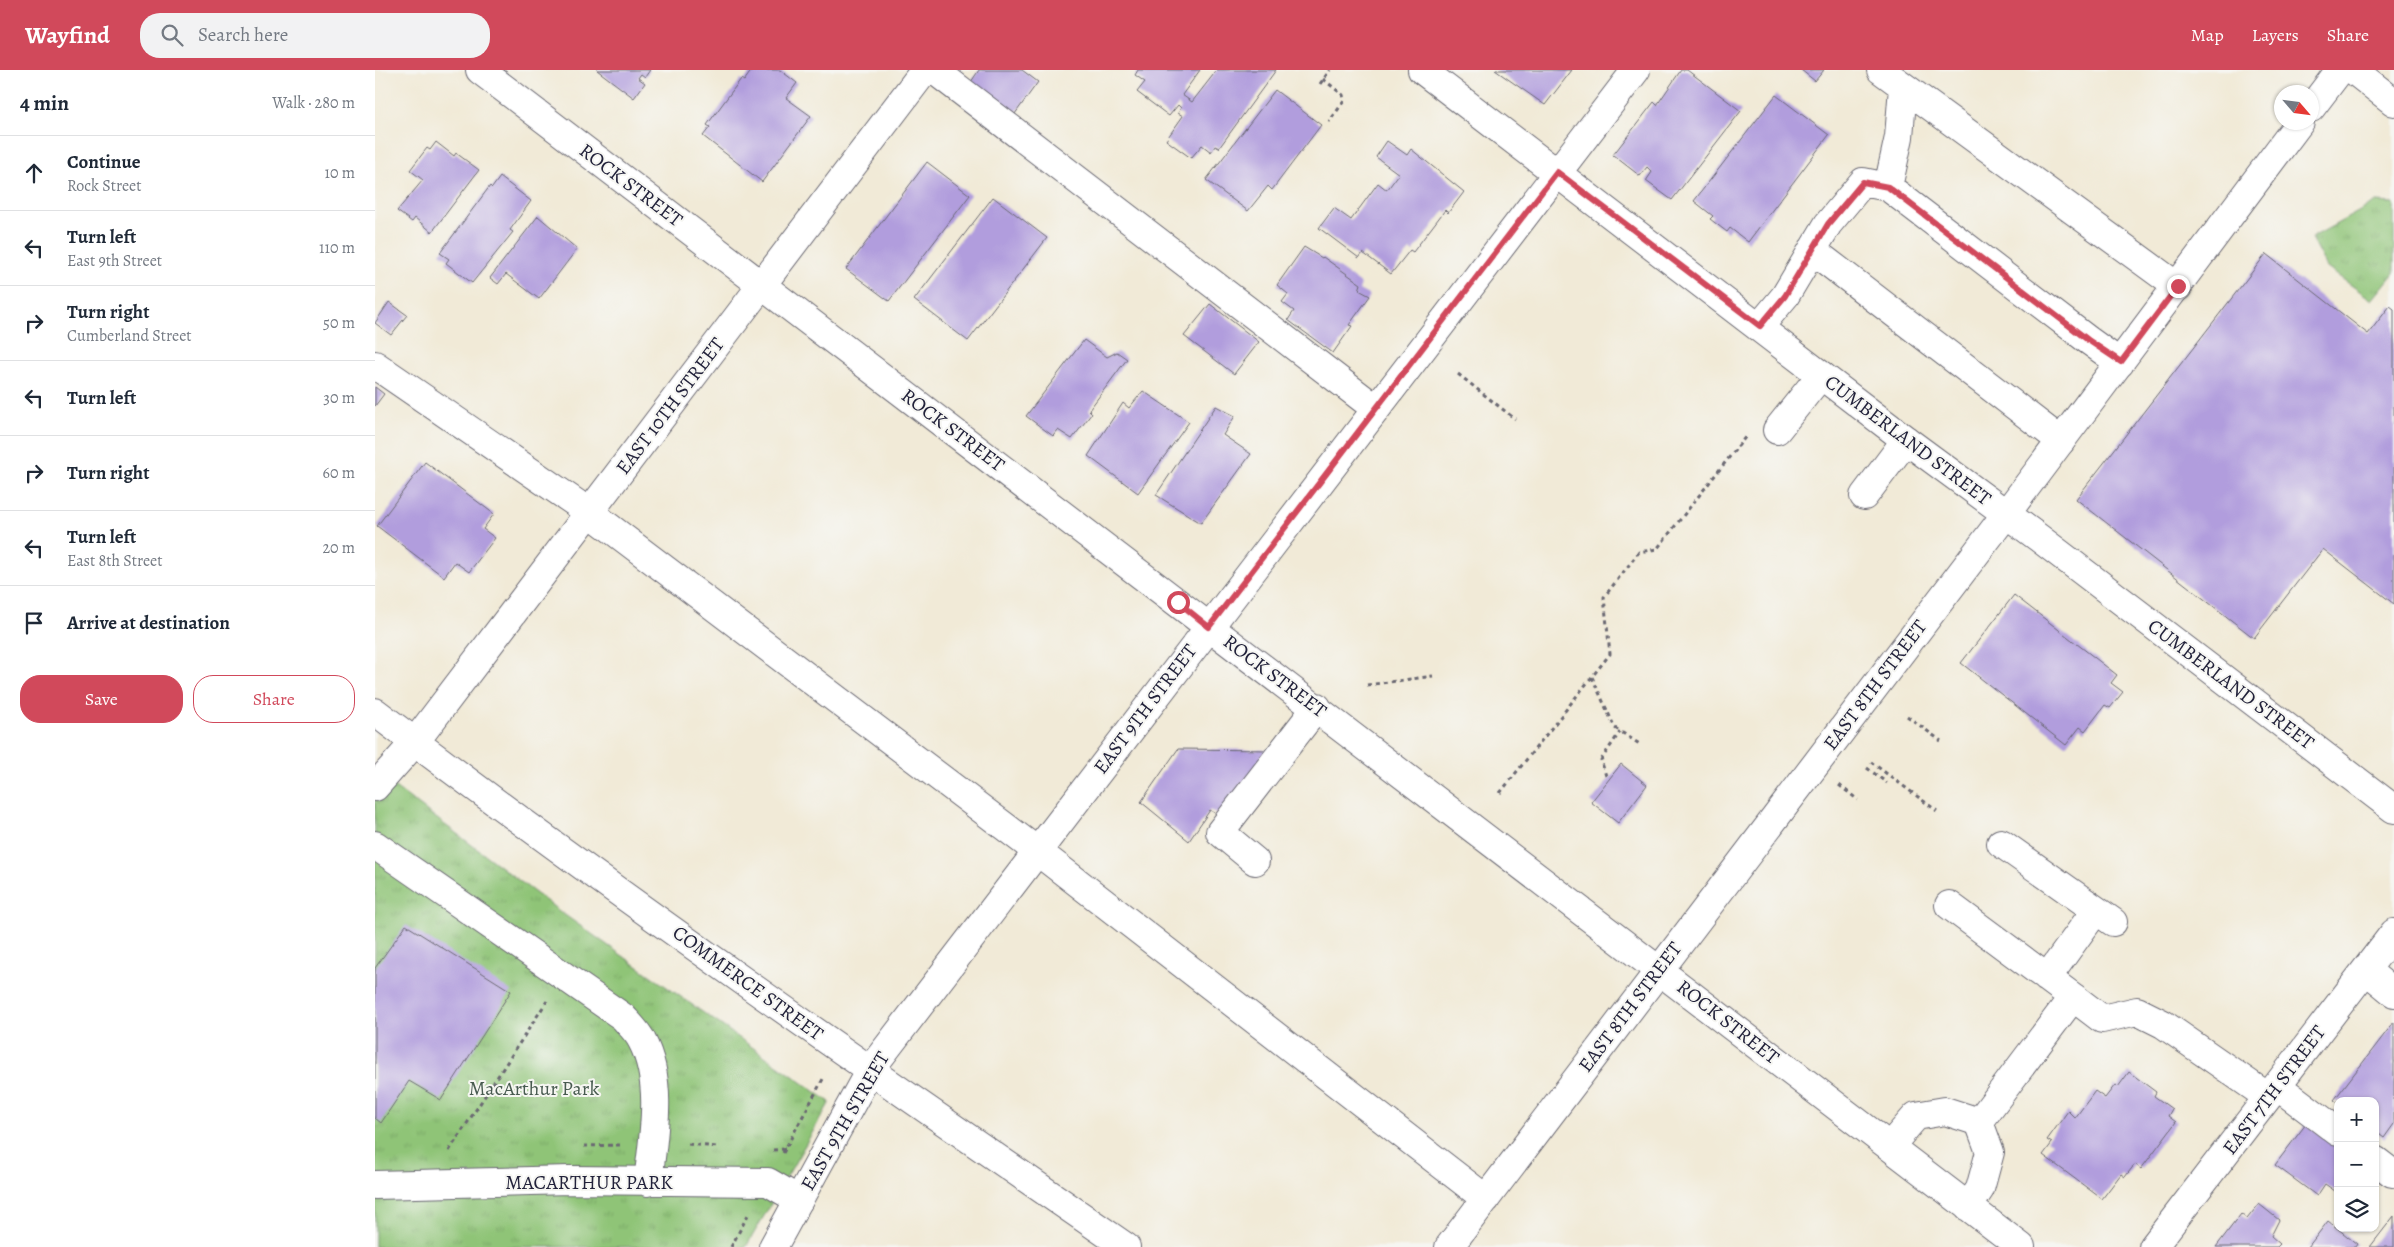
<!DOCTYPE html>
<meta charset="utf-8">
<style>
:root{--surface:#fff;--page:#f2f2f3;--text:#1f2937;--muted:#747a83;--line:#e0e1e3;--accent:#d1495b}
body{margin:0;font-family:Alegreya,serif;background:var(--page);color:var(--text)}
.controls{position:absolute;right:15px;bottom:15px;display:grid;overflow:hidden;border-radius:10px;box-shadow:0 1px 4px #0004}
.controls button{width:45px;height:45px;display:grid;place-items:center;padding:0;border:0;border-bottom:1px solid var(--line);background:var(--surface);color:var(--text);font:25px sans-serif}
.compass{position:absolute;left:1899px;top:15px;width:45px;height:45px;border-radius:50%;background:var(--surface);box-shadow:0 1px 4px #0004;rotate:118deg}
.stop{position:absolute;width:15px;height:15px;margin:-11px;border:4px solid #d1495b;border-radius:50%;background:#fff}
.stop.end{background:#d1495b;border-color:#fff;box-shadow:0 1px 5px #0008}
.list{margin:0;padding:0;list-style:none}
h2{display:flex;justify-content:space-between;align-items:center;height:65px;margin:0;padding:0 20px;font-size:21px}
h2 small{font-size:16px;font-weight:400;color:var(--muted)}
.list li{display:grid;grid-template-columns:32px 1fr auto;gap:15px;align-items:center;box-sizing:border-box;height:75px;padding:0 20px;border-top:1px solid var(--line)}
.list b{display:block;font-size:19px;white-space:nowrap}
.list p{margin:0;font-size:16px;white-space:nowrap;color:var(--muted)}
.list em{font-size:16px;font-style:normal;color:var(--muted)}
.actions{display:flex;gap:10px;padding:15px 20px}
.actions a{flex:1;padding:11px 0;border:1px solid var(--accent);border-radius:20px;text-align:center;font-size:18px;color:var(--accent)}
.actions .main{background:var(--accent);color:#fff}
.icon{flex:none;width:28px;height:28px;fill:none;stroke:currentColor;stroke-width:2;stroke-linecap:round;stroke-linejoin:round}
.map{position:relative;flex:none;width:2019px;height:1177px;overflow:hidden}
header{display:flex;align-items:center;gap:30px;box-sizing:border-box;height:70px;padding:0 25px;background:var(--accent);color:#fff}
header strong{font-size:24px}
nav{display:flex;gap:28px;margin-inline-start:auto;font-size:18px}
.search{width:350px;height:45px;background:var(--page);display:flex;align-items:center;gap:12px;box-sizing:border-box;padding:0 18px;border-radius:20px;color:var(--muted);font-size:19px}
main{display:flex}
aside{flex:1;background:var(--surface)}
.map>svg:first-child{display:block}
.grass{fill:url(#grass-tufts);stroke:#587359}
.building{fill:#b19ddd}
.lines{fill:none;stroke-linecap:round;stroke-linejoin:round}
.minor-casing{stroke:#6a6872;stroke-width:30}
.major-casing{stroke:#6a6872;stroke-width:30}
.path{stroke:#6a6872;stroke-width:3;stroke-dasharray:4 4;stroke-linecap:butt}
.minor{stroke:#fff;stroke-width:28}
.major{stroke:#fff;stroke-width:28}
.route{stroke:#d1495b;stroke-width:6}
.labels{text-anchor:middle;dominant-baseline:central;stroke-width:4;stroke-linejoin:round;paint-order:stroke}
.street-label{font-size:20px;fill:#22223b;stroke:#f6f6f2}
.park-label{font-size:20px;fill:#485b50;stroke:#f6f6f2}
</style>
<header>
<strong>Wayfind</strong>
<div class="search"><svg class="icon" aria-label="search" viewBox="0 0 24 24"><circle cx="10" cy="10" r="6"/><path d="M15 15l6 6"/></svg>Search here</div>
<nav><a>Map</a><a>Layers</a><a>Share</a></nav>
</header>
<main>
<aside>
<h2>4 min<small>Walk · 280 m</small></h2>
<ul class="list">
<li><svg class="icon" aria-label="ahead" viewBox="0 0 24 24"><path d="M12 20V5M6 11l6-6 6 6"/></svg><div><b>Continue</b><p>Rock Street</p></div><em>10 m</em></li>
<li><svg class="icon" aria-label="left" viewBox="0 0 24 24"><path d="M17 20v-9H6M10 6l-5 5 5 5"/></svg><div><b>Turn left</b><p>East 9th Street</p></div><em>110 m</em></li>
<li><svg class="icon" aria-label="right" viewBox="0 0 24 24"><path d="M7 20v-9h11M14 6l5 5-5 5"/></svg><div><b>Turn right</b><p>Cumberland Street</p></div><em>50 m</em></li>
<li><svg class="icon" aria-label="left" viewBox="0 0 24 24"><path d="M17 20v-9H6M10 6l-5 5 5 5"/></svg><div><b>Turn left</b></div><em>30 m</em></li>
<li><svg class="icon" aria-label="right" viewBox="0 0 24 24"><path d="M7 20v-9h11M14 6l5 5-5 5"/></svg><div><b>Turn right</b></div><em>60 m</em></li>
<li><svg class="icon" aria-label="left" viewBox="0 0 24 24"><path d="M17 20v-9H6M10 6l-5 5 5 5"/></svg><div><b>Turn left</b><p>East 8th Street</p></div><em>20 m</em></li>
<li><svg class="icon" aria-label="arrive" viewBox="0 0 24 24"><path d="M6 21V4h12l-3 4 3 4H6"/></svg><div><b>Arrive at destination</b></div></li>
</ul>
<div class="actions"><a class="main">Save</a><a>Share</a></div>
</aside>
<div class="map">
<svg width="2019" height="1177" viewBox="0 0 2019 1177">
<defs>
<pattern id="grass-tufts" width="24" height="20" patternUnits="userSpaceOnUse" patternTransform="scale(1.25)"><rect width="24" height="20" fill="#8fc477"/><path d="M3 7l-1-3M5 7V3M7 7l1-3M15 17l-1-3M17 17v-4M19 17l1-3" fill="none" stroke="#7ba868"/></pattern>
</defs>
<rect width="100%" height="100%" fill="#f6f6f2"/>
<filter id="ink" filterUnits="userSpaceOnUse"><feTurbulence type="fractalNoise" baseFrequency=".02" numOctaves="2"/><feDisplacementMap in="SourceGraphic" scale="10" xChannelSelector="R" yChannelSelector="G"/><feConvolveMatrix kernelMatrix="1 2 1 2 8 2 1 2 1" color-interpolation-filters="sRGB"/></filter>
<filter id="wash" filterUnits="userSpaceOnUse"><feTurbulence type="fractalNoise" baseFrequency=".0096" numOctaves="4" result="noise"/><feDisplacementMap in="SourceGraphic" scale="20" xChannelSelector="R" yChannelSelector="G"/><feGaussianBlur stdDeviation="1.12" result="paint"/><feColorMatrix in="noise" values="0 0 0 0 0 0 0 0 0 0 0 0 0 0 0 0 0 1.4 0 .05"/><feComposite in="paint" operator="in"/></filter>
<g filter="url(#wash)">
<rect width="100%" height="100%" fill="#f1ead7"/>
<!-- grass -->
<path class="grass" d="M2001 132 2019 133V203L1997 230 1952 198 1936 168Z
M0 702 187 843 455 1032 371 1177H0Z"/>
<g id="blocks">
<!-- building -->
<path class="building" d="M222 0H275L270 7 266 4 263 8 270 13 259 28Z
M377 0H405L422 13 411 28 436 46 387 112 328 66 335 57 332 55 366 9 369 11Z
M604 0H647L663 12 637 48 594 15Z
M763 0H825L807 25 817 32 842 0H901L844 78 840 76 836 82 827 75 816 88 791 70 808 46 803 43 806 38 803 35 794 46 762 22 770 12 760 5Z
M1120 0H1197L1170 35Z
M1306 0H1312L1366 41 1297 130 1271 111 1277 102 1272 97 1265 106 1238 85 1279 32 1282 35Z
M1426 0H1449L1440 11Z
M900 20 946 55 897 120 893 116 873 141 831 110Z
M1401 25 1454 65 1373 172 1355 158 1352 162 1335 149 1338 146 1319 131Z
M1012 71 1032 85 1036 79 1089 122 1073 143 1070 140 1038 182 1035 180 1016 204 988 183 984 188 944 158 959 138 976 150 1003 113 1012 120 1024 104 1001 87Z
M61 72 79 86 81 83 104 100 57 162 40 148 37 152 22 141 48 110 35 100 52 78 55 80Z
M552 92 595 125 514 231 471 199Z
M125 107 156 131 135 160 138 162 97 213 71 193 74 189 65 183 115 116 117 118Z
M618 127 672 168 593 271 539 230Z
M163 146 202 179 164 229 131 204 123 214 115 208Z
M929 177 947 188 948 187 986 214 984 220 995 226 974 255 977 256 958 283 913 250 919 241 907 232 913 224 902 215Z
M1891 184 1993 264 2015 236 2019 239V534L1948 479 1879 568 1701 429Z
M14 232 32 245 16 265 0 253Z
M835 234 884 272 859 304 809 266Z
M709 270 732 287 742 282 752 289 714 340 717 343 697 369 683 360 678 366 651 346Z
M0 317 9 324 0 336Z
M768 321 814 352 763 423 713 386 748 333 754 338Z
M841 336 860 346 848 365 876 384 826 453 781 425Z
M50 392 119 444 108 459 120 468 94 502 80 492 69 507 2 456Z
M1639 525 1742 605 1736 613 1748 622 1735 638 1730 635 1710 661 1705 657 1691 675 1586 593Z
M803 679 898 680 846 747 835 740 814 771 766 732Z
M1246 694 1272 715 1243 753 1216 732Z
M31 855 136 921 66 1030 34 1011 6 1053 0 1048V898Z
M2019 952V1054L2009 1068 2000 1061V1031H1963V1033L1959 1030Z
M1754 1002 1781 1022 1779 1026 1797 1039 1793 1046 1801 1052 1766 1099 1760 1094 1750 1107 1746 1104 1727 1129 1668 1085 1677 1073 1672 1070 1693 1041 1700 1048 1720 1021 1730 1028 1740 1015 1743 1017Z
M1931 1054 1963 1077V1117L1960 1121 1950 1114 1942 1126 1900 1095Z
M1884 1134 1904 1150 1896 1166 1905 1174 1902 1177H1841L1866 1144 1872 1149Z
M2019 1146V1177H1995Z
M1953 1151 1982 1174 1980 1177H1933Z"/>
</g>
</g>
<g filter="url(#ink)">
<use href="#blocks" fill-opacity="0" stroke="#6a6872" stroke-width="1"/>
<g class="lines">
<defs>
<path id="minor" d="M105 0 1646 1177
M559 0 1000 338
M1506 0 1803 217
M1513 117 1524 67 1528 17
M1437 180 1686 371
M1385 256 1410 226 1453 154 1488 112 1513 117 1713 270 1745 293
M0 295 214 442 662 781 1111 1129
M1402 360 1446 305
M1489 426 1531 370
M0 642C245 828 498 1003 751 1177
M0 717 40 672 550 0
M1626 773 1738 852
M0 775 248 947C254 954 263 962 267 971 289 1013 278 1068 273 1112
M880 791 845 762 942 637
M1574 835 1698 927
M1991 900 2019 923
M1672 908 1721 840
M1902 1016 1963 1062
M1604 1052 1698 927 1727 949 1762 941 1788 954 1893 1027
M1515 1076 1541 1046 1570 1041 1604 1052
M2000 1090 2017 1103
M0 1115 195 1110 393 1112 424 1130
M1593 1137 1605 1119 1615 1082 1604 1052
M1074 1177 1631 444
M1778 1177 2019 863"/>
<path id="major" d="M1047 0 1531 370 1664 468 2019 739
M1978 0 2019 32
M1936 38 1965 0
M1631 444 1925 52
M398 1177 495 1000 1261 0"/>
</defs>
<!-- minor casing -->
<use href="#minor" class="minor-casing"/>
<!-- major casing -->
<use href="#major" class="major-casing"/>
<!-- path -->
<path class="path" d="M948 9 968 25 969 31 954 52
M945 14 955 0
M1083 304 1140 349
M1217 607 1240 658 1266 675
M992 615 1058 606
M1532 646 1566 671
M1496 692 1562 741
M1492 698 1512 713
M1231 706 1226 690 1245 662
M1464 715 1483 730
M1125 723 1235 584 1229 527 1264 482 1282 479 1371 366
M313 1074 342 1077
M209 1076 245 1075
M398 1080 410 1079
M74 1081 172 931
M408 1083 448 1009
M356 1177 374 1143"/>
<!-- minor -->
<use href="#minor" class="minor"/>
<!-- major -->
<use href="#major" class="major"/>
</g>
</g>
<g class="lines" filter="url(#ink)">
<!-- route -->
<path class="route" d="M803 532 834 557 1182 102 1385 256 1410 226 1453 154 1488 112 1513 117 1713 270 1746 292 1803 216"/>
</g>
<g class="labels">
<!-- street labels -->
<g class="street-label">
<text transform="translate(256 115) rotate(37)">ROCK STREET</text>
<text transform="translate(295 336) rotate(-53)">EAST 10TH STREET</text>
<text transform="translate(578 360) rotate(37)">ROCK STREET</text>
<text transform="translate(1533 370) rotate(37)">CUMBERLAND STREET</text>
<text transform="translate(900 606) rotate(37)">ROCK STREET</text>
<text transform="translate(1856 614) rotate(37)">CUMBERLAND STREET</text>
<text transform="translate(1500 615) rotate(-53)">EAST 8TH STREET</text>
<text transform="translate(770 639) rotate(-53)">EAST 9TH STREET</text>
<text transform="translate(373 913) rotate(36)">COMMERCE STREET</text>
<text transform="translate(1255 937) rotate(-53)">EAST 8TH STREET</text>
<text transform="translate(1353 952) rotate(38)">ROCK STREET</text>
<text transform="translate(1899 1020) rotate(-53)">EAST 7TH STREET</text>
<text transform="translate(470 1051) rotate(-60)">EAST 9TH STREET</text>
<text x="214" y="1112">MACARTHUR PARK</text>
</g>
<!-- park labels -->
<g class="park-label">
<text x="159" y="1018">MacArthur Park</text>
</g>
</g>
</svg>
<div class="controls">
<button>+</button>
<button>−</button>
<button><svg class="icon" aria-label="layers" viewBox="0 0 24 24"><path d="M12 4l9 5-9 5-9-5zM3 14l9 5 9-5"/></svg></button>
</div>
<svg class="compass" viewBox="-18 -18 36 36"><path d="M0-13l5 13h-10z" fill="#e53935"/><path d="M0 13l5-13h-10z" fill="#747a83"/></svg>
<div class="stop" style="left:803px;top:532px"></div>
<div class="stop end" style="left:1803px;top:216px"></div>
</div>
</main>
